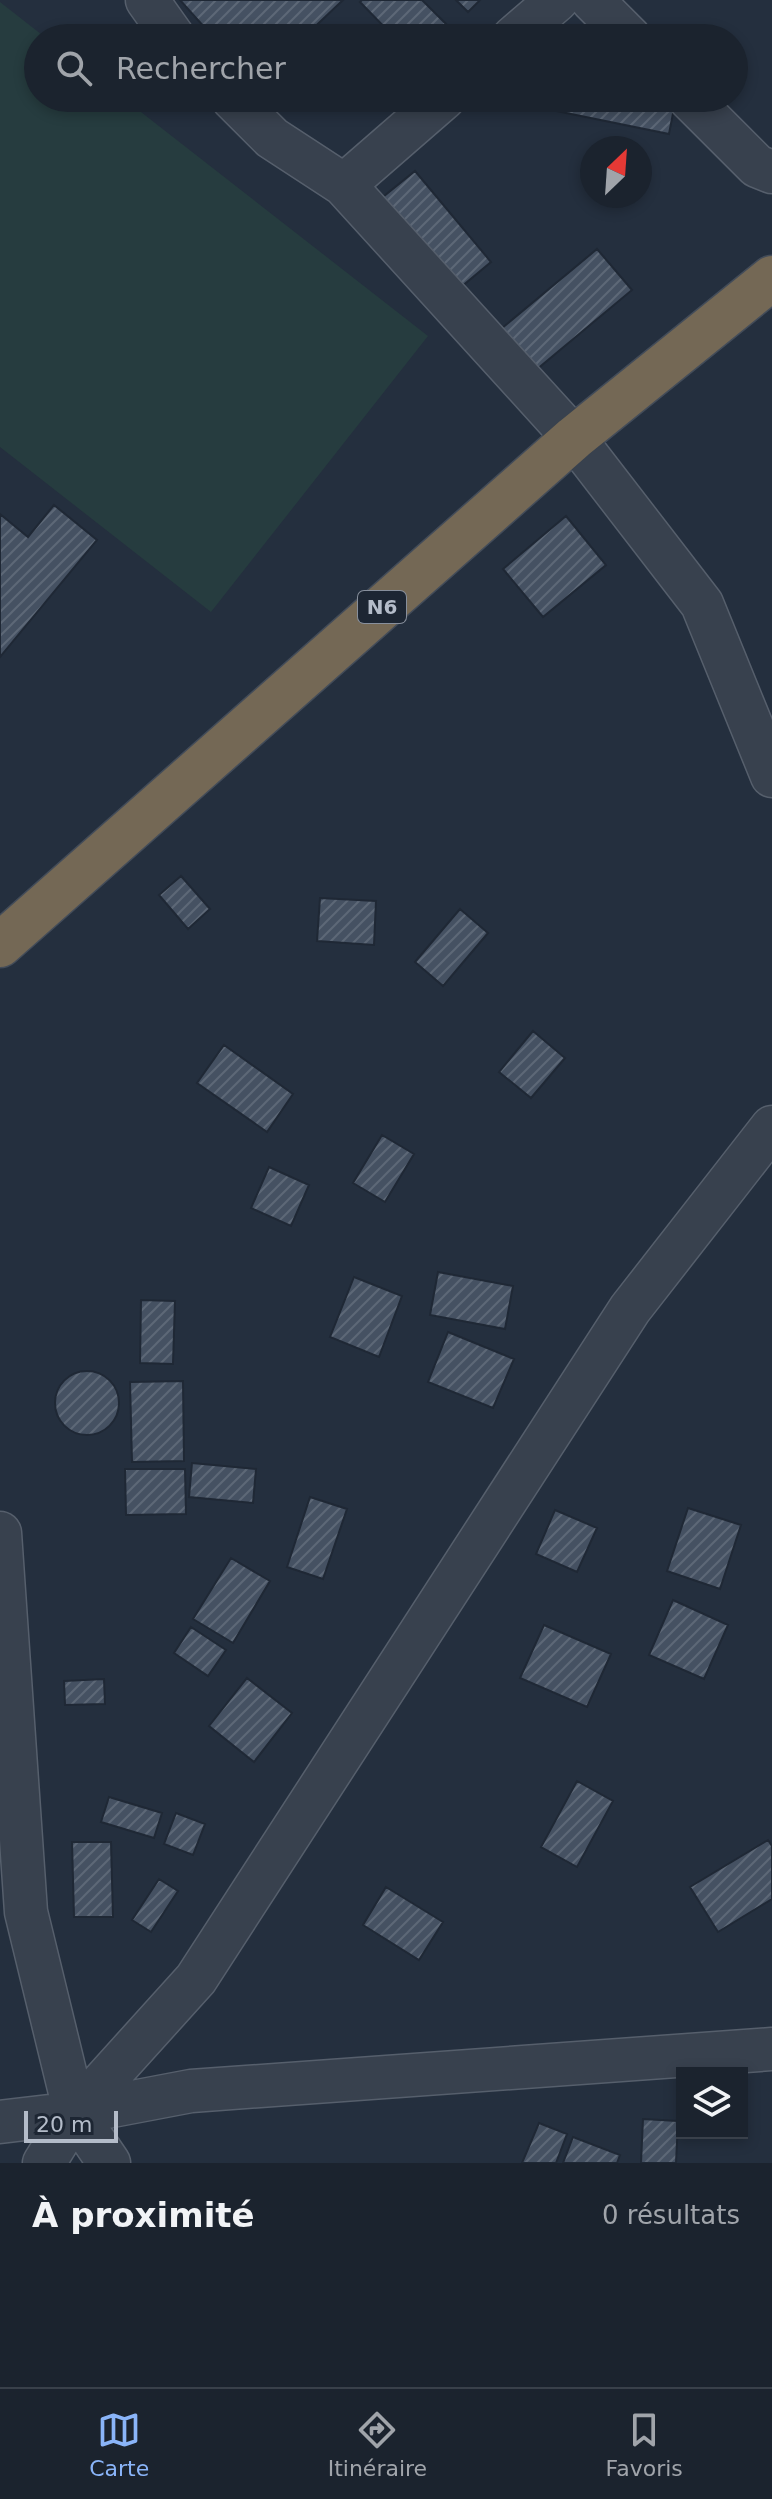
<!DOCTYPE html>
<html lang="fr">
<meta charset="utf-8">
<style>
:root{--surface:#1b232e;--page:#282f3a;--text:#f1f3f6;--muted:#a0a4aa;--line:#39404a;--accent:#8ab4f8}
body{margin:0;font-family:"DejaVu Sans",sans-serif;background:var(--page);color:var(--text)}
.controls{position:absolute;right:24px;bottom:24px;display:grid;overflow:hidden;border-radius:0px;box-shadow:0 4px 12px #0003}
.controls button{width:72px;height:72px;display:grid;place-items:center;padding:0;border:0;border-bottom:2px solid var(--line);background:var(--surface);color:var(--text);font:40px sans-serif}
.compass{position:absolute;left:580px;top:136px;width:72px;height:72px;border-radius:50%;background:var(--surface);box-shadow:0 4px 12px #0003;rotate:25deg}
.scale{position:absolute;left:24px;bottom:20px;width:94px;box-sizing:border-box;padding-left:8px;border:4px solid #b4bcc9;border-top:0;font-size:22px;line-height:28px;white-space:nowrap;color:#b4bcc9;-webkit-text-stroke:6px #1d2633;paint-order:stroke}
.list{margin:0;padding:0;list-style:none}
h2{display:flex;justify-content:space-between;align-items:center;height:104px;margin:0;padding:0 32px;font-size:34px}
h2 small{font-size:26px;font-weight:400;color:var(--muted)}
.icon{flex:none;width:44px;height:44px;fill:none;stroke:currentColor;stroke-width:2;stroke-linecap:round;stroke-linejoin:round}
.map{position:relative;flex:none;width:772px;height:2163px;overflow:hidden}
.search{position:absolute;background:var(--surface);box-shadow:0 4px 12px #0003;left:24px;right:24px;top:24px;height:88px;display:flex;align-items:center;gap:20px;box-sizing:border-box;padding:0 28px;border-radius:44px;color:var(--muted);font-size:30px}
.sheet{height:224px;background:var(--surface)}
nav{display:flex;justify-content:space-around;align-items:center;box-sizing:border-box;height:112px;border-top:2px solid var(--line);background:var(--surface);font-size:22px;color:var(--muted)}
nav a{display:grid;justify-items:center;gap:4px}
nav .on{color:var(--accent)}
.map>svg:first-child{display:block}
.garden{fill:#263c3f}
.building{fill:url(#building-hatch);stroke:#1f2835;stroke-width:2}
.lines{fill:none;stroke-linecap:round;stroke-linejoin:round}
.minor-casing{stroke:#565f6c;stroke-width:45}
.highway-casing{stroke:#434c59;stroke-width:47}
.minor{stroke:#38414e;stroke-width:42}
.highway{stroke:#746855;stroke-width:44}
.labels{text-anchor:middle;dominant-baseline:central;stroke-width:8;stroke-linejoin:round;paint-order:stroke}
.shield{fill:#1d2633;stroke:#878f9c;stroke-width:2}
.shield-label{font-size:20px;font-weight:bold;fill:#b4bcc9}
</style>
<div class="map">
<svg width="772" height="2163" viewBox="0 0 772 2163">
<defs>
<pattern id="building-hatch" width="6" height="6" patternUnits="userSpaceOnUse" patternTransform="scale(2)"><rect width="6" height="6" fill="#455162"/><path d="M-1 1l2-2M0 6l6-6M5 7l2-2" fill="none" stroke="#5d6877"/></pattern>
</defs>
<rect width="100%" height="100%" fill="#242f3e"/>
<!-- garden -->
<path class="garden" d="M0 2 46 38H38V98H123L428 336 211 612 0 447Z"/>
<!-- building -->
<path class="building" d="M180 0H343L303 38H214Z
M362 0H422L453 31 445 38H395L360 2Z
M456 0H480L468 12Z
M529 98H676L669 134 527 105Z
M415 171 491 262 455 292 378 201Z
M597 249 632 290 530 375 495 334Z
M54 505 97 540 0 657V514L28 537Z
M566 516 606 565 543 617 503 569Z
M181 876 210 909 188 929 159 895Z
M320 898 376 901 374 945 317 941Z
M460 909 488 933 443 986 415 962Z
M533 1031 565 1058 531 1098 499 1072Z
M224 1045 293 1094 267 1132 197 1083Z
M382 1135 414 1154 385 1202 353 1183Z
M269 1167 309 1185 291 1226 251 1208Z
M438 1272 513 1286 505 1329 430 1315Z
M354 1277 402 1296 379 1357 330 1337Z
M141 1300 175 1301 173 1364 140 1363Z
M448 1332 514 1359 493 1408 428 1382Z
M55 1403a32 32 0 1 1 64 0a32 32 0 1 1-64 0Z
M183 1381 184 1461 132 1462 130 1382Z
M192 1463 256 1469 253 1503 189 1497Z
M125 1469H185L186 1514 126 1515Z
M310 1497 347 1509 323 1579 287 1567Z
M688 1508 741 1525 720 1589 667 1571Z
M555 1510 597 1528 577 1572 536 1554Z
M231 1558 270 1581 233 1643 193 1619Z
M673 1600 728 1625 704 1679 649 1655Z
M544 1625 611 1654 587 1707 520 1678Z
M191 1627 226 1650 208 1676 174 1653Z
M247 1678 292 1713 254 1762 209 1726Z
M104 1679 105 1704 65 1705 64 1681Z
M577 1781 613 1801 577 1867 541 1847Z
M109 1797 162 1813 154 1838 101 1822Z
M176 1813 205 1824 193 1855 164 1844Z
M768 1840 772 1846V1899L718 1932 690 1887Z
M72 1842H111L113 1917H74Z
M159 1879 178 1891 151 1932 132 1920Z
M386 1887 443 1922 419 1960 363 1925Z
M643 2119 678 2121 676 2163H641Z
M539 2123 567 2134 556 2163H522Z
M573 2137 620 2155 617 2163H563Z"/>
<g class="lines">
<defs>
<path id="minor" d="M147 0 174 38
M592 0 630 38
M513 38 557 0
M232 98 272 138 344 185 444 98
M689 98 757 166 772 172
M344 185 574 438 702 604 772 776
M0 1533 26 1912 75 2113 44 2163
M0 2122 75 2113 191 2091 772 2049
M109 2163 75 2113 196 1979 630 1309 772 1127"/>
<path id="highway" d="M0 945 574 438 772 278"/>
</defs>
<!-- minor casing -->
<use href="#minor" class="minor-casing"/>
<!-- highway casing -->
<use href="#highway" class="highway-casing"/>
<!-- minor -->
<use href="#minor" class="minor"/>
<!-- highway -->
<use href="#highway" class="highway"/>
</g>
<g class="labels">
<!-- shield labels -->
<rect class="shield" x="358" y="591" width="48" height="32" rx="6"/>
<g class="shield-label">
<text x="382" y="607">N6</text>
</g>
</g>
</svg>
<div class="controls">
<button><svg class="icon" aria-label="layers" viewBox="0 0 24 24"><path d="M12 4l9 5-9 5-9-5zM3 14l9 5 9-5"/></svg></button>
</div>
<svg class="compass" viewBox="-18 -18 36 36"><path d="M0-13l5 13h-10z" fill="#e53935"/><path d="M0 13l5-13h-10z" fill="#a0a4aa"/></svg>
<div class="scale">20 m</div>
<div class="search"><svg class="icon" aria-label="search" viewBox="0 0 24 24"><circle cx="10" cy="10" r="6"/><path d="M15 15l6 6"/></svg>Rechercher</div>
</div>
<section class="sheet">
<h2>À proximité<small>0 résultats</small></h2>
<ul class="list">
</ul>
</section>
<nav>
<a class="on"><svg class="icon" aria-label="map" viewBox="0 0 24 24"><path d="M3 6l6-2 6 2 6-2v14l-6 2-6-2-6 2zM9 4v14M15 6v14"/></svg>Carte</a>
<a><svg class="icon" aria-label="directions" viewBox="0 0 24 24"><path d="M12 3l9 9-9 9-9-9zM9 14v-3h6M13 9l2 2-2 2"/></svg>Itinéraire</a>
<a><svg class="icon" aria-label="saved" viewBox="0 0 24 24"><path d="M7 4h10v16l-5-4-5 4z"/></svg>Favoris</a>
</nav>
